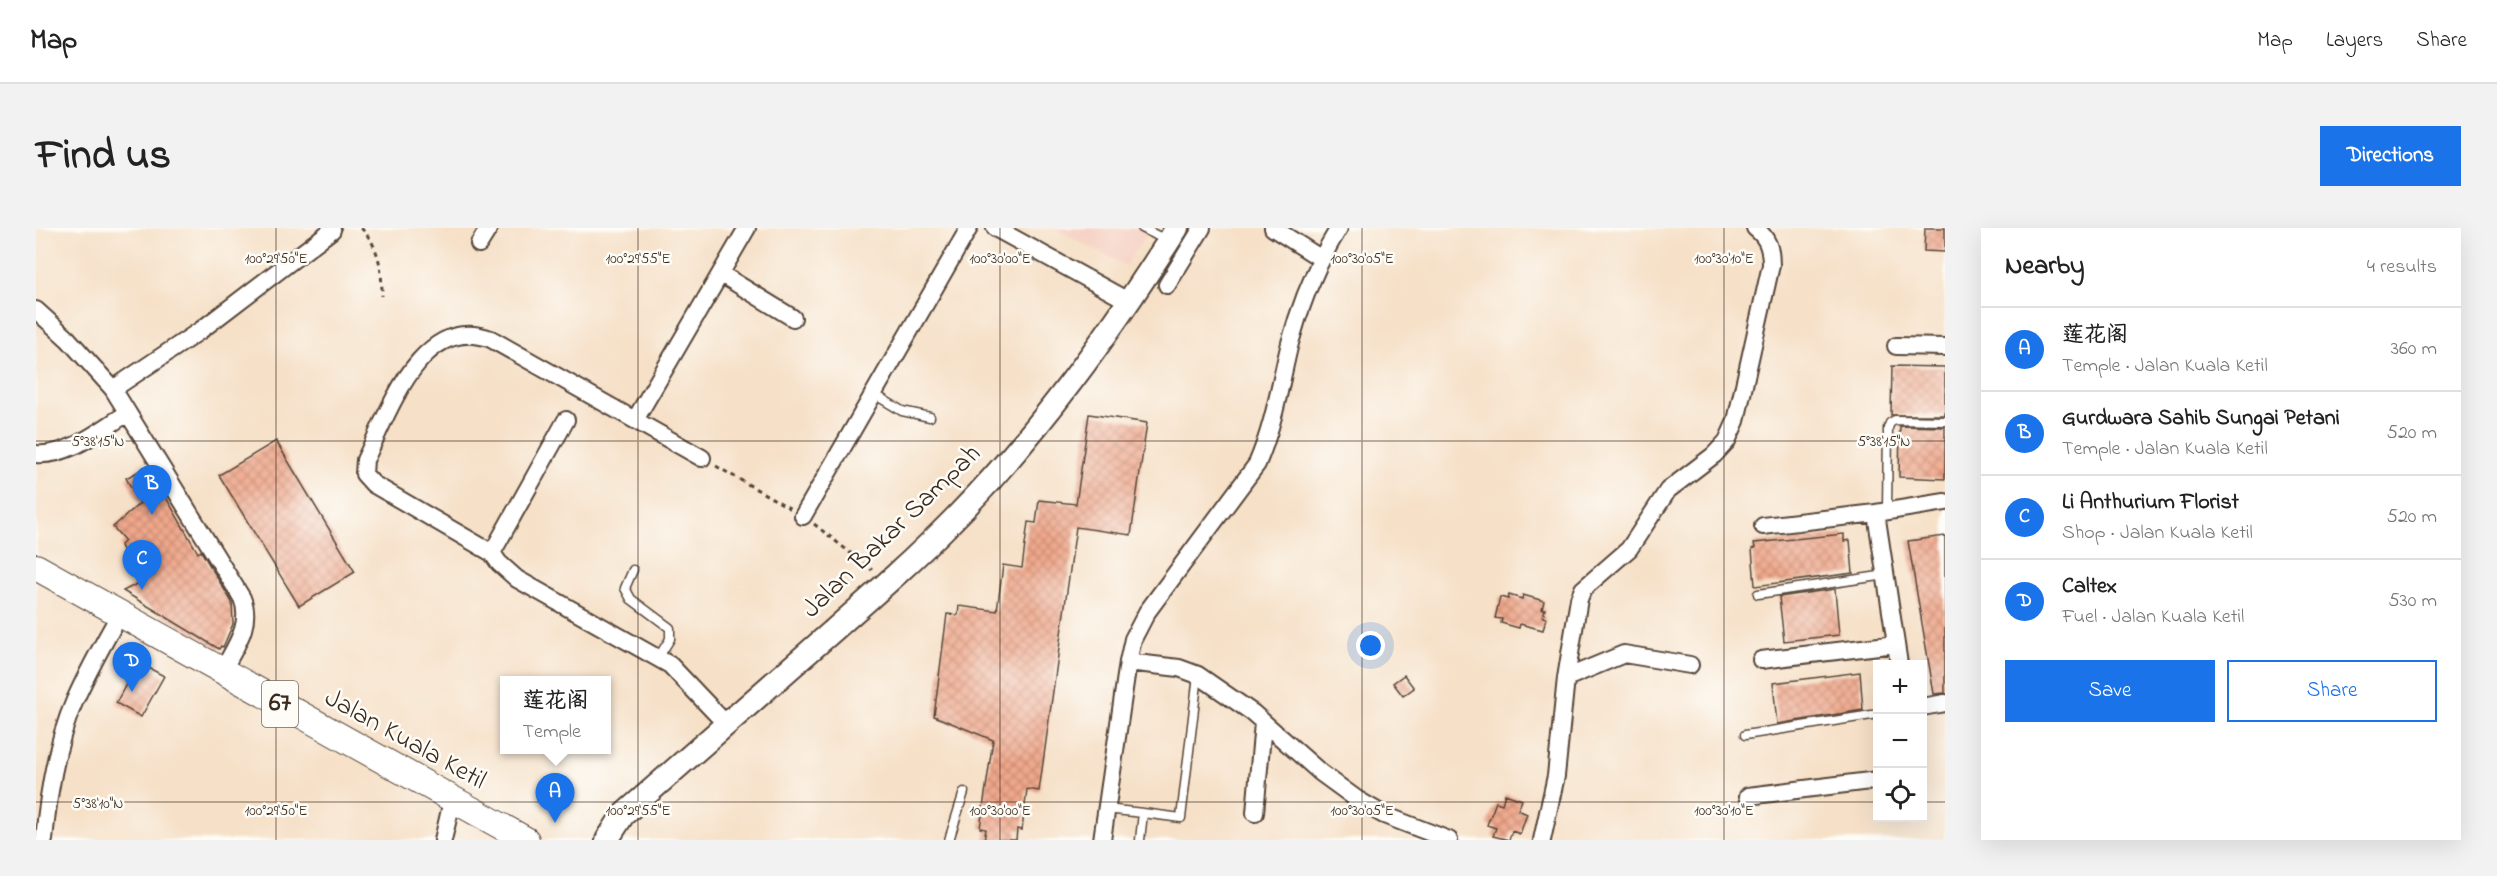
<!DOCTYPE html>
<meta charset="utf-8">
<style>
:root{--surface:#fff;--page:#f2f2f2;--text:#222;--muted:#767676;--line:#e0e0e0;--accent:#1a73e8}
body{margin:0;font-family:"Indie Flower","LXGW WenKai TC",sans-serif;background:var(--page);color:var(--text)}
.controls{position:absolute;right:18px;bottom:18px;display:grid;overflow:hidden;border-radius:0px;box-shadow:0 6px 24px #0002}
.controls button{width:54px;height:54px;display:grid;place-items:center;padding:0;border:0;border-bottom:2px solid var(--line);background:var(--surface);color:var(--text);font:30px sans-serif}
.you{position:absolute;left:1335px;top:418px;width:21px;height:21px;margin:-15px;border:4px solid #fff;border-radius:50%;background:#1a73e8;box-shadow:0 0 0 9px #1a73e833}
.badge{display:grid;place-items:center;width:39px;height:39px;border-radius:50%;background:var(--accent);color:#fff;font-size:20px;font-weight:700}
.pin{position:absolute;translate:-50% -50px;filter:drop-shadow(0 2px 3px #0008)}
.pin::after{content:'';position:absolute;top:32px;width:21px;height:18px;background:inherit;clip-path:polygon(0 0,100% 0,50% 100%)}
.popup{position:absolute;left:464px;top:448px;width:111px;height:78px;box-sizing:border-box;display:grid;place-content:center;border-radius:0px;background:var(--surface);filter:drop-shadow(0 2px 4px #0005);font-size:20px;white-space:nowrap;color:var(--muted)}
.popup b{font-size:22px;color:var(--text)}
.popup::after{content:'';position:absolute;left:50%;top:100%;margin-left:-12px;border:12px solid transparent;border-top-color:var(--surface)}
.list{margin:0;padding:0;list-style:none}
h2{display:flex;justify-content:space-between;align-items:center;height:78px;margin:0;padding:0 24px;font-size:26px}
h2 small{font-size:20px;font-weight:400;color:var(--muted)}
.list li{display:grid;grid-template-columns:39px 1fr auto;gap:18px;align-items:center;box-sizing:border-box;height:84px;padding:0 24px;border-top:2px solid var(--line)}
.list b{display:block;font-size:22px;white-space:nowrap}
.list p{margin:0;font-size:20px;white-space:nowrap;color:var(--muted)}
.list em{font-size:20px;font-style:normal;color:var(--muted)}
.actions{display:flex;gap:12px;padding:18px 24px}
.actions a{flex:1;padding:14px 0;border:2px solid var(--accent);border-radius:0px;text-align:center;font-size:21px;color:var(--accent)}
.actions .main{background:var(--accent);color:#fff}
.icon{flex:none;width:33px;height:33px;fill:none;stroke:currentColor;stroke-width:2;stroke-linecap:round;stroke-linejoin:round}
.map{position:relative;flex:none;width:1909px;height:612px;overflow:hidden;border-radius:0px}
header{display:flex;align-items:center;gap:36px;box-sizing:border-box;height:84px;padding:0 30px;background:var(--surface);border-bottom:2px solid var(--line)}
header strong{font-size:28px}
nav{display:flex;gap:33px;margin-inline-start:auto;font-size:21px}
.intro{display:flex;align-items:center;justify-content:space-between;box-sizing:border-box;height:144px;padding:0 36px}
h1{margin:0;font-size:42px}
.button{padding:15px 27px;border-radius:0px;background:var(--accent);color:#fff;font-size:21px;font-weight:700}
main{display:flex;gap:36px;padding:0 36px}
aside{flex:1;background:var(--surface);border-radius:0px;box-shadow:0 6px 24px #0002}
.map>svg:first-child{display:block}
.built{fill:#f6d2c4}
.building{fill:url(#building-cross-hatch)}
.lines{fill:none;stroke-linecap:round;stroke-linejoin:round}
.lane-casing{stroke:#574537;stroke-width:11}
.street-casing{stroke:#574537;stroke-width:20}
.secondary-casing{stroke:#574537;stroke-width:26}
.primary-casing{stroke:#574537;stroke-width:28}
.path{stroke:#574537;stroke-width:3;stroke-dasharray:4.5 4.5;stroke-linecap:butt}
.lane{stroke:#fff;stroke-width:8}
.street{stroke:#fff;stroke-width:16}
.secondary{stroke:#fff;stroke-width:22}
.primary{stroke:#fff;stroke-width:26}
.ticks{fill:none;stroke:#3b2a1e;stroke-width:1.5;stroke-opacity:0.45}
.labels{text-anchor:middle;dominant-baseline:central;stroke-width:5;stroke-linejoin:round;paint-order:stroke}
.shield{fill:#fdfcf7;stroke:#75695f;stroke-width:1.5}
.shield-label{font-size:26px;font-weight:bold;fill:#3b2a1e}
.street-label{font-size:27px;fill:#3b2a1e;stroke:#fdfcf7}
.ticks-label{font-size:15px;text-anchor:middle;fill:#3b2a1e;stroke:#fdfcf7;stroke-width:5;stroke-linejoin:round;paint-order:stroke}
</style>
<header>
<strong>Map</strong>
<nav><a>Map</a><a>Layers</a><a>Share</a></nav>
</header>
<div class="intro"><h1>Find us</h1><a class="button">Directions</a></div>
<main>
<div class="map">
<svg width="1909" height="612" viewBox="0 0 1909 612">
<defs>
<pattern id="building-cross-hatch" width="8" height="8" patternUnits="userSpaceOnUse" patternTransform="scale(1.5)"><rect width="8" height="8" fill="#f0a88c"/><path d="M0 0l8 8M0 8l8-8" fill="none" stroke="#c48972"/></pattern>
</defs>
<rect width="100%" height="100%" fill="#fdfcf7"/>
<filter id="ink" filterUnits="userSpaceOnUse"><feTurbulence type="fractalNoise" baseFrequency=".0167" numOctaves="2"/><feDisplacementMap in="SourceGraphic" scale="12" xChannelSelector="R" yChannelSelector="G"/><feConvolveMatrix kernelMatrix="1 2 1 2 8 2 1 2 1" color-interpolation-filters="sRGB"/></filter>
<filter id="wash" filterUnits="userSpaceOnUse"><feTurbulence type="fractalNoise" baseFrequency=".008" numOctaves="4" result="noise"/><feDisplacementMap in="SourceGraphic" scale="24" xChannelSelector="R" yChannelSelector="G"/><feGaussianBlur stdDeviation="1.35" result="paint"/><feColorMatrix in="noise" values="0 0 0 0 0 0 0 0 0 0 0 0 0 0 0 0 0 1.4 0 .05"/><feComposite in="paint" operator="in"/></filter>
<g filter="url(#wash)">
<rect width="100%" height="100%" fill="#f6e0c7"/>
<!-- built -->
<path class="built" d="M1018 0H1115L1089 37Z"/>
<g id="blocks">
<!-- building -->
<path class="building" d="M1889 0H1909V24L1888 23Z
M1856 138 1909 139V187H1855Z
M1053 186 1111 195 1095 307 1040 299 1003 563 991 561 986 602 981 601 980 612H948L950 601 944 600 957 512 898 488 911 386 922 387 923 378 961 383 967 337 986 340 992 294 1000 295 1003 272 1040 276Z
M1864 198 1909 199V251L1863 249Z
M240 213 319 344 263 378 183 247Z
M112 238 162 325 165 323 196 374 197 396 187 419 185 418 183 421 87 363 119 347 100 325 94 330 84 318 89 313 77 299 104 275 90 250Z
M1808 306V313L1814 312 1817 345 1719 358 1716 321 1719 320 1718 315Z
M1909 308V465L1898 466 1872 313Z
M1799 361 1803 407 1748 413 1743 369Z
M1473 367 1486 371 1487 367 1508 373 1506 381H1509L1507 389 1510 390 1507 402 1484 396 1483 400 1465 395 1466 391 1459 390 1464 369 1472 371Z
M96 431 128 448 105 489 80 475 95 447 89 443Z
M1824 444 1827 482 1741 496 1737 455Z
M1368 447 1378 460 1367 468 1357 455Z
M1469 566 1486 572 1482 582 1491 586 1484 606 1476 603 1473 612 1457 608 1460 600 1451 597 1460 574 1466 576Z"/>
</g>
</g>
<g filter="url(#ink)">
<use href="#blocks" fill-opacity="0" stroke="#574537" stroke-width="1.5"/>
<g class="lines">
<defs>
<path id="lane" d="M1106 0 1132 13
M838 166 866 183 894 189
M1851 282 1852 200 1854 195 1859 192 1909 193
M597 342 589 360 595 371 634 400V411L622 430
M1722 366 1850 347
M1709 507 1842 486
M1070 581 1107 585 1104 612
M1107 585 1145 590 1162 447
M913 612 928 564"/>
<path id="street" d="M959 0 1092 73
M1237 0 1284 30
M443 16 453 0
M685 46 757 90
M1131 57 1166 0
M0 82 32 111 77 161 206 370C217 397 198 420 186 444
M1860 118 1909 119
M77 161 165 102 296 2
M530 192 456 325 463 335 481 351 634 437 690 496
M599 192 711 0
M0 226C33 229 65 201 92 185
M767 288 933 0
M1727 298 1840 285
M456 325 337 256 328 246 329 232C353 184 385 85 455 111L666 230
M1725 432 1860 416
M1092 434 1143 440 1162 447 1217 485 1285 545 1322 572 1348 587 1413 612
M1863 436 1840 285 1909 274
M1530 450 1588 426 1654 437
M1886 479 1909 475
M1712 568 1842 552
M1219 585 1227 495
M8 612C12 566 20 515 39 472 52 443 68 414 84 386
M407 612 416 573
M1066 612 1092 434 1097 411 1111 384 1221 236C1238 197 1244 156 1254 115 1265 74 1280 37 1303 0
M1506 612 1520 548 1530 450 1543 371 1547 361 1593 321 1632 262 1678 227 1691 213 1700 193 1735 37C1735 21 1732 10 1719 0"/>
<path id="secondary" d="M571 612 587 587C647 534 707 481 767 429 818 384 870 340 918 291 1003 205 1076 102 1141 0"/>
<path id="primary" d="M0 339 490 612"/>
</defs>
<!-- lane casing -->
<use href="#lane" class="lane-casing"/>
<!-- street casing -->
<use href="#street" class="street-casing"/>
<!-- secondary casing -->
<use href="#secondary" class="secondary-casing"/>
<!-- primary casing -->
<use href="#primary" class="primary-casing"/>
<!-- path -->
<path class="path" d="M325 0C344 19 346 43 346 68
M680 238 755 281
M778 296 836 342"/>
<!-- lane -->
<use href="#lane" class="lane"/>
<!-- street -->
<use href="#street" class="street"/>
<!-- secondary -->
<use href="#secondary" class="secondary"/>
<!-- primary -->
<use href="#primary" class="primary"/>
</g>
</g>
<!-- ticks -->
<path class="ticks" d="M240 0V612M602 0V612M964 0V612M1326 0V612M1688 0V612M0 213H1909M0 574H1842M1886 574H1909"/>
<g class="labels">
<!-- shield labels -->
<rect class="shield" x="226" y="453" width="36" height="46" rx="4.5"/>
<g class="shield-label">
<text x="244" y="476">67</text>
</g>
<!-- street labels -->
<g class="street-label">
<text transform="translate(856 304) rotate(-44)">Jalan Bakar Sampah</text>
<text transform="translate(369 512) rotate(29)">Jalan Kuala Ketil</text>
</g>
</g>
<g class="ticks-label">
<text x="240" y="35">100°29'50"E</text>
<text x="602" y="35">100°29'55"E</text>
<text x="964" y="35">100°30'00"E</text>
<text x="1326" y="35">100°30'05"E</text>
<text x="1688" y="35">100°30'10"E</text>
<text x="62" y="218">5°38'15"N</text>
<text x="1848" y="218">5°38'15"N</text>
<text x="62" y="580">5°38'10"N</text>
<text x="240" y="587">100°29'50"E</text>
<text x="602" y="587">100°29'55"E</text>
<text x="964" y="587">100°30'00"E</text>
<text x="1326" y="587">100°30'05"E</text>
<text x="1688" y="587">100°30'10"E</text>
</g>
</svg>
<div class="controls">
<button>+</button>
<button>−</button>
<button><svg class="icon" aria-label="locate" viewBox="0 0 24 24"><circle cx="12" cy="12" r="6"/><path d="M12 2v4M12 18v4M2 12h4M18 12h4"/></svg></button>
</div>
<div class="you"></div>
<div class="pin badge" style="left:519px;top:595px">A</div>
<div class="popup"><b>莲花阁</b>Temple</div>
<div class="pin badge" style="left:116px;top:287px">B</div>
<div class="pin badge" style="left:106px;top:362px">C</div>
<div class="pin badge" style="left:96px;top:464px">D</div>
</div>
<aside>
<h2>Nearby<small>4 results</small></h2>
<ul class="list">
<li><span class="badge">A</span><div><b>莲花阁</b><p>Temple · Jalan Kuala Ketil</p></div><em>360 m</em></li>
<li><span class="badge">B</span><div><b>Gurdwara Sahib Sungai Petani</b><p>Temple · Jalan Kuala Ketil</p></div><em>520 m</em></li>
<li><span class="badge">C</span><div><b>Li Anthurium Florist</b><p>Shop · Jalan Kuala Ketil</p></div><em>520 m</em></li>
<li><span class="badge">D</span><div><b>Caltex</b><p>Fuel · Jalan Kuala Ketil</p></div><em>530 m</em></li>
</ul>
<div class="actions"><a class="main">Save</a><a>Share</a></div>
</aside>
</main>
